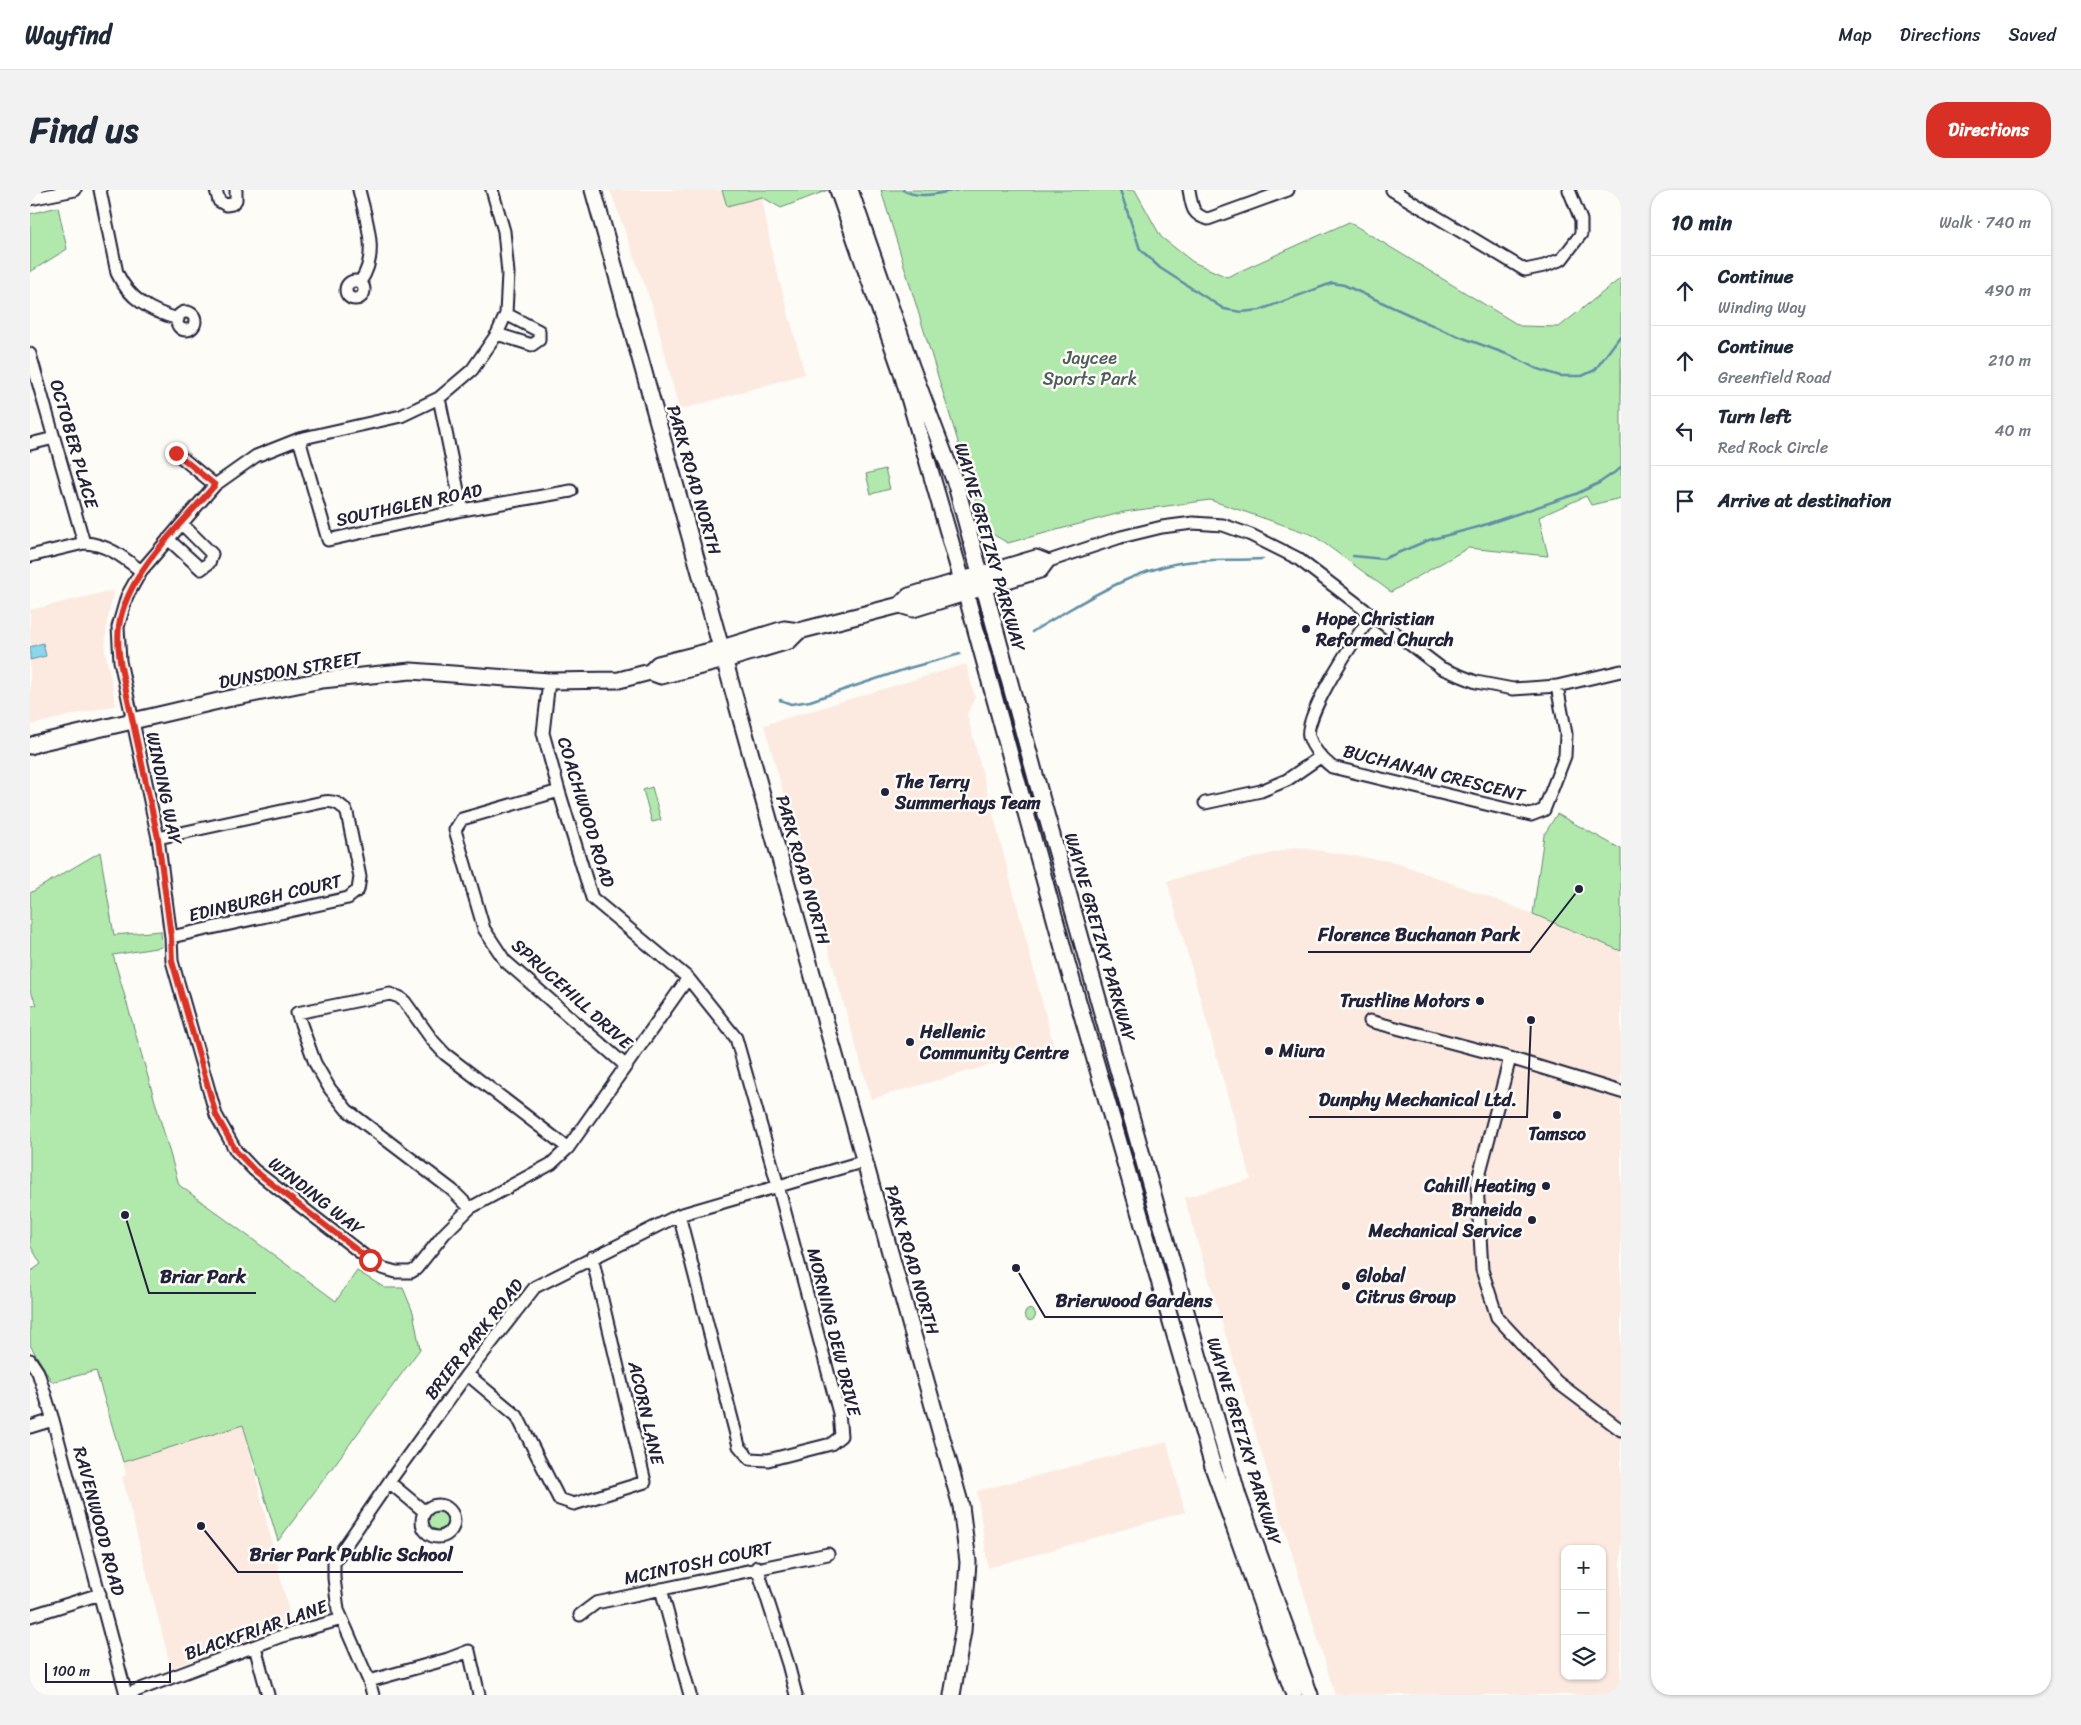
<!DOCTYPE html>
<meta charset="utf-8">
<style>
:root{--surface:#fff;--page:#f2f2f3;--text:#1f2937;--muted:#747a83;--line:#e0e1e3;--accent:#d93025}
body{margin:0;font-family:Sriracha,sans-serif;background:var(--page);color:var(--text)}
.controls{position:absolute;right:15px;bottom:15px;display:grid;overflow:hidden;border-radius:10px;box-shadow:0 1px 4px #0004}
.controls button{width:45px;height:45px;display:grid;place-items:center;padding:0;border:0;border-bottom:1px solid var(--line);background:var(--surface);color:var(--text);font:25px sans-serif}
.scale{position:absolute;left:15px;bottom:12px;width:126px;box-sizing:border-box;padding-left:5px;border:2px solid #22223b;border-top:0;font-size:14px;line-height:18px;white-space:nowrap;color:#22223b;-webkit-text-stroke:4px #fdfcf7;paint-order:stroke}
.stop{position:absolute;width:15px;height:15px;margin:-11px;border:4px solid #d93025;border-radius:50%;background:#fff}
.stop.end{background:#d93025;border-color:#fff;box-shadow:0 1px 5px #0008}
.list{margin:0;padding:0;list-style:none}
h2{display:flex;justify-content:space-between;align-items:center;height:65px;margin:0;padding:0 20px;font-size:21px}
h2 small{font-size:16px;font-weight:400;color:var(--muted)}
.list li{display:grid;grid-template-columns:32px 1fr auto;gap:15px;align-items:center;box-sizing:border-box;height:70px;padding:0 20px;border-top:1px solid var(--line)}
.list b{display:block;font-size:19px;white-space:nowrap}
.list p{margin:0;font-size:16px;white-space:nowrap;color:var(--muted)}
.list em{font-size:16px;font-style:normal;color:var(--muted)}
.icon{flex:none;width:28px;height:28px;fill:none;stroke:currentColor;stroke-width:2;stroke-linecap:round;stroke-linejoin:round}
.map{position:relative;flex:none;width:1591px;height:1505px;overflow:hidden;border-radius:20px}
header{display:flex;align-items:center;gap:30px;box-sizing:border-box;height:70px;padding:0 25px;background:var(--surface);border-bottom:1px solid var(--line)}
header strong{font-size:24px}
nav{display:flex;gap:28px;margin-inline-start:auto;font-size:18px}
.intro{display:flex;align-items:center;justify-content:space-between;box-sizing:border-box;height:120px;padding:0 30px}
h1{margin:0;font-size:35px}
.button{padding:12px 22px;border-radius:20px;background:var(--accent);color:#fff;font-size:18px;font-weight:700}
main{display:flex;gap:30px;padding:0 30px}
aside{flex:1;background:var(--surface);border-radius:20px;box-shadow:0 1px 4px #0004}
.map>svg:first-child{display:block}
.built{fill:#fceae1;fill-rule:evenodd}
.green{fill:#b1e9ad;stroke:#6a8674}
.water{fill:#8bd6ec;stroke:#618ea5}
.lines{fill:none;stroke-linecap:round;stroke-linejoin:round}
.stream{stroke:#618ea5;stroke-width:2.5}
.minor-casing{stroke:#22223b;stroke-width:15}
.major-casing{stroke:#22223b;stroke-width:19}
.minor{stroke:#fdfcf7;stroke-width:11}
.major{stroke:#fdfcf7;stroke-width:15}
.route{stroke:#d93025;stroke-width:6}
.poi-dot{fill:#22223b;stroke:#fdfcf7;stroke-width:2}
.labels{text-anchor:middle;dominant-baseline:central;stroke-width:5;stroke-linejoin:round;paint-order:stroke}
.park-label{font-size:18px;fill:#4d5e5d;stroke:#fdfcf7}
.street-label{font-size:18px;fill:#22223b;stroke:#fdfcf7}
.poi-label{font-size:18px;font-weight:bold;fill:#22223b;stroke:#fdfcf7;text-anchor:start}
.leader{fill:none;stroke:#22223b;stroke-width:2}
.callout-dot{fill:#22223b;stroke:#fdfcf7;stroke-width:2}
.callout-label{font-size:19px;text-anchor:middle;font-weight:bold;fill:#22223b;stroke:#fdfcf7;stroke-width:5;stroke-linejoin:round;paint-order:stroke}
</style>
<header>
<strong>Wayfind</strong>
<nav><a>Map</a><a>Directions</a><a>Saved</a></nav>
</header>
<div class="intro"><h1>Find us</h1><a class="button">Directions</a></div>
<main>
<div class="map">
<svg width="1591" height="1505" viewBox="0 0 1591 1505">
<rect width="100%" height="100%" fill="#fdfcf7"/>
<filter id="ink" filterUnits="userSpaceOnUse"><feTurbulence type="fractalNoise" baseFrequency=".02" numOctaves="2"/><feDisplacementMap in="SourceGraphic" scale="10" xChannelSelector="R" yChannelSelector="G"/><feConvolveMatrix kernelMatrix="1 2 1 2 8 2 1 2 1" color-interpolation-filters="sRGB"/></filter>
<g filter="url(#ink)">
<!-- built -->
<path class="built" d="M580 0H692L697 16 732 7 742 63 775 184 649 220 625 124Z
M84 400 77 432 75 461 86 515 0 535V420Z
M936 474 945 507 937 524 1024 857 841 909 734 535Z
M1265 657 1365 672 1503 724 1591 761V1505H1305L1154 1008 1221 989 1137 691ZM1535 1359H1572V1486H1535Z
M213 1235 262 1434 141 1478 92 1287 96 1285 93 1272Z
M1137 1252 1155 1322 958 1378 947 1301Z"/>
<!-- green -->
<path class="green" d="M692 0H798L751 18 732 7 697 16Z
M851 0H1105L1131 47 1163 72 1197 87 1319 32 1490 136 1529 137 1591 88V308L1561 315 1556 306 1509 327 1518 366 1438 358 1361 402 1283 345 1180 310 1094 322 978 353 955 340Z
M28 17 37 59 0 82V24Z
M855 279 860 299 841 304 836 284Z
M622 597 631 630 622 632 613 600Z
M1527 624 1591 659V761L1503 724 1514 645Z
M70 662 84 745 131 741 132 757 83 765 149 995 306 1111 327 1081 355 1098H373L383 1122 390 1159 248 1351 213 1235 93 1272 66 1181 22 1192 0 1155V1082L11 1074 0 1055V817L7 814 0 801V703Z
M994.5 1125a5.5 5.5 0 1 1 11 0a5.5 5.5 0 1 1-11 0Z
M396 1331a12 12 0 1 1 24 0a12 12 0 1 1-24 0Z"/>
<!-- water -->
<path class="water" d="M13 453 16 466 0 470V457Z"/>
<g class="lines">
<!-- stream -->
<path class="stream" d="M873 0C888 10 912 2 928 0
M1090 0 1110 59 1130 78 1194 119 1211 122 1230 120 1302 93 1314 95 1417 142 1482 166 1505 178 1530 186H1552L1565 180 1591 145
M1323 366 1353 369 1399 350 1448 337 1546 304 1569 293 1591 278
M1002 442C1012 435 1024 429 1035 422 1069 402 1106 382 1144 374 1174 368 1203 371 1233 369
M750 510 761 514 780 511 879 478 930 464"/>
<defs>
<path id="minor" d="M70 0 87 83C99 109 120 121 148 129
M186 0 189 11 196 15 202 14 206 10V0
M329 0C336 30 350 65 330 92
M462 0 474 41 478 83 476 124 467 144 442 180 409 208 371 226 269 249 226 266 185 295 111 381 97 406 88 437 90 471 128 648 141 747 142 771 186 925 206 961 224 980 340 1070 352 1078 366 1082H381L386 1079 414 1044 440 1018 521 974 538 958 658 788
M1159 0C1162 15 1161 25 1178 29L1258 0
M1362 0 1495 80 1514 76 1532 69 1551 44V30L1539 0
M0 9 45 0
M316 100a9 9 0 1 1 18 0a9 9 0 1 1-18 0Z
M147 131a9 9 0 1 1 18 0a9 9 0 1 1-18 0Z
M467 144 502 155 509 150V141L476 124
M0 164 54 353
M409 208 432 320
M269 249 298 350 432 320 541 301
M0 254 24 248
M146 263 185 295
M138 349 171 379 179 373 182 364 152 334
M0 366 54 353C77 354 93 367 111 381
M1016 372 1091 347 1132 337 1163 333 1193 335 1221 345 1267 368 1411 478 1446 492 1483 499 1527 496 1591 481
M1342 426C1328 443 1273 526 1279 547 1283 559 1292 569 1302 577L1501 625 1514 620 1535 566 1536 544 1527 496
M519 491 513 543 529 601 562 708 658 788 706 848 748 996 809 1223 811 1246 801 1254 738 1270 720 1269 709 1256 649 1025
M529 601 432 629 425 640 454 739 475 771 595 875
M1175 613 1231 601 1257 590 1290 567
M128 648 293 612C303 610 312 614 317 623L330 687 328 700 318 708 141 747
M1340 831 1480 868 1591 902
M1480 868 1447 993 1452 1080 1467 1127 1527 1192 1591 1240
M440 1018 422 1000 317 920 300 899 285 873 267 823 360 804 369 807 375 812 403 851 415 864 538 958
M0 1170 8 1182 23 1230 96 1504
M437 1184 487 1226 529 1309 544 1314 615 1292 562 1067
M0 1237 23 1230
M359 1292 395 1322
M392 1331a16 16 0 1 1 32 0a16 16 0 1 1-32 0Z
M727 1377 758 1474 766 1505
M631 1399 660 1505
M550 1425 566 1413 798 1364
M0 1426 70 1404
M225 1457 238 1505
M339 1491 418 1469 439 1461 449 1505
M95 1505 249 1447 312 1429
M343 1505 339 1491 308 1420 304 1388V1372L359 1292 437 1184 505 1097 649 1025 835 971"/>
<path id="major" d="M563 0 931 1316 938 1372 933 1441 922 1505
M808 0 871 180 936 404 1039 780 1184 1280 1264 1505
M820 0 881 176 926 295 1007 592 1208 1306 1280 1505
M620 482 628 474 692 458 754 439 769 441 870 415 879 406 1006 368 1016 372 1010 380 883 419 870 415
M0 556 8 553 197 509 292 490 381 481 519 491 589 490 620 482 631 486 695 470 759 451 769 441"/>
</defs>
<!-- minor casing -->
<use href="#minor" class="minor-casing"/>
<!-- major casing -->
<use href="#major" class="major-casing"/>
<!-- minor -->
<use href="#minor" class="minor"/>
<!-- major -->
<use href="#major" class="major"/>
</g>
</g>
<g class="lines" filter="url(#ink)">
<!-- route -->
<path class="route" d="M146 263 185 295C151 335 97 382 89 436 87 451 89 467 92 482L128 648 141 747 142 771 186 925 206 961 224 980 340 1070"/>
</g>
<!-- markers -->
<g class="poi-dot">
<circle cx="1276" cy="439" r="5"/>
<circle cx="855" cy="602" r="5"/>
<circle cx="1450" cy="811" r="5"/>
<circle cx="880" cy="852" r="5"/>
<circle cx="1239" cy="861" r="5"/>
<circle cx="1527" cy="925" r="5"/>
<circle cx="1516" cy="996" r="5"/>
<circle cx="1502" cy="1030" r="5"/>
<circle cx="1316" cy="1096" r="5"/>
</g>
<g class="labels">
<!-- park labels -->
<g class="park-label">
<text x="1060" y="168">Jaycee<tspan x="1060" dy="21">Sports Park</tspan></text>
</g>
<!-- street labels -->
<g class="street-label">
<text transform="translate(44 254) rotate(74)">OCTOBER PLACE</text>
<text transform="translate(664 290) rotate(74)">PARK ROAD NORTH</text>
<text transform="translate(379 315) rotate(-12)">SOUTHGLEN ROAD</text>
<text transform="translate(960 357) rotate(74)">WAYNE GRETZKY PARKWAY</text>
<text transform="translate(260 480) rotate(-10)">DUNSDON STREET</text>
<text transform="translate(1404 583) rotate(14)">BUCHANAN CRESCENT</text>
<text transform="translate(134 598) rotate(78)">WINDING WAY</text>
<text transform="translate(556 622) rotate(73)">COACHWOOD ROAD</text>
<text transform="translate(773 680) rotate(74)">PARK ROAD NORTH</text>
<text transform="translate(235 708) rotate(-13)">EDINBURGH COURT</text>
<text transform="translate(1070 747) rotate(74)">WAYNE GRETZKY PARKWAY</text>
<text transform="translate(542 804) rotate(42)">SPRUCEHILL DRIVE</text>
<text transform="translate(286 1006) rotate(38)">WINDING WAY</text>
<text transform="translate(882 1070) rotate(74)">PARK ROAD NORTH</text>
<text transform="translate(804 1142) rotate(76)">MORNING DEW DRIVE</text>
<text transform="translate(444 1149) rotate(-52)">BRIER PARK ROAD</text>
<text transform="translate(616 1223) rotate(77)">ACORN LANE</text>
<text transform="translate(1214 1251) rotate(73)">WAYNE GRETZKY PARKWAY</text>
<text transform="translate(69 1331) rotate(75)">RAVENWOOD ROAD</text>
<text transform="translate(668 1373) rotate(-12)">MCINTOSH COURT</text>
<text transform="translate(226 1440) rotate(-19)">BLACKFRIAR LANE</text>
</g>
<!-- poi labels -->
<g class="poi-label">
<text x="1286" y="429">Hope Christian<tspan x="1286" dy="21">Reformed Church</tspan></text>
<text x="865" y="592">The Terry<tspan x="865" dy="21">Summerhays Team</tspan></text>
<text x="1440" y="811" text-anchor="end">Trustline Motors</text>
<text x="890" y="842">Hellenic<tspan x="890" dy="21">Community Centre</tspan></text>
<text x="1249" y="861">Miura</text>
<text x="1527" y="944" text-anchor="middle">Tamsco</text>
<text x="1506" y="996" text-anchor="end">Cahill Heating</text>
<text x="1492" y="1020" text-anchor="end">Braneida<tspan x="1492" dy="21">Mechanical Service</tspan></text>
<text x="1326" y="1086">Global<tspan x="1326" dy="21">Citrus Group</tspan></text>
</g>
</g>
<!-- callouts -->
<path class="leader" d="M1549 699L1500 762H1278M1501 830L1497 927H1279M95 1025L119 1103H226M986 1078L1015 1127H1193M171 1336L208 1382H433"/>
<g class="callout-dot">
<circle cx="1549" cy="699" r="5"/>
<circle cx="1501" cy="830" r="5"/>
<circle cx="95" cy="1025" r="5"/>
<circle cx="986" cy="1078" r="5"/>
<circle cx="171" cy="1336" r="5"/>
</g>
<g class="callout-label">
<text x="1389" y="751">Florence Buchanan Park</text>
<text x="1388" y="916">Dunphy Mechanical Ltd.</text>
<text x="173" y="1093">Briar Park</text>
<text x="1104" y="1117">Brierwood Gardens</text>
<text x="321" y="1371">Brier Park Public School</text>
</g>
</svg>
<div class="controls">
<button>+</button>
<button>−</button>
<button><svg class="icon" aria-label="layers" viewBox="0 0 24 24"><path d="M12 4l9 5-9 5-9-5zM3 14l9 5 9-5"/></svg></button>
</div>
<div class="scale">100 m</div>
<div class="stop" style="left:340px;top:1070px"></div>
<div class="stop end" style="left:146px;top:263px"></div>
</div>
<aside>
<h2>10 min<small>Walk · 740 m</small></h2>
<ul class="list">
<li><svg class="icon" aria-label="ahead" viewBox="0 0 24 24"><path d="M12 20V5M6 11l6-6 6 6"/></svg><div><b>Continue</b><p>Winding Way</p></div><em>490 m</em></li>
<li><svg class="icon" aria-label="ahead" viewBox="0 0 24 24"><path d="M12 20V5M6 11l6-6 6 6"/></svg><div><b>Continue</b><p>Greenfield Road</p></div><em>210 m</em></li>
<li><svg class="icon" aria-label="left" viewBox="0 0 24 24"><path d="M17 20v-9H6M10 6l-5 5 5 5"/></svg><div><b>Turn left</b><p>Red Rock Circle</p></div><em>40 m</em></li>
<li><svg class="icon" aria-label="arrive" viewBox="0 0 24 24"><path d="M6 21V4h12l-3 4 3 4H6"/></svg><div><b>Arrive at destination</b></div></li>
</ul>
</aside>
</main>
